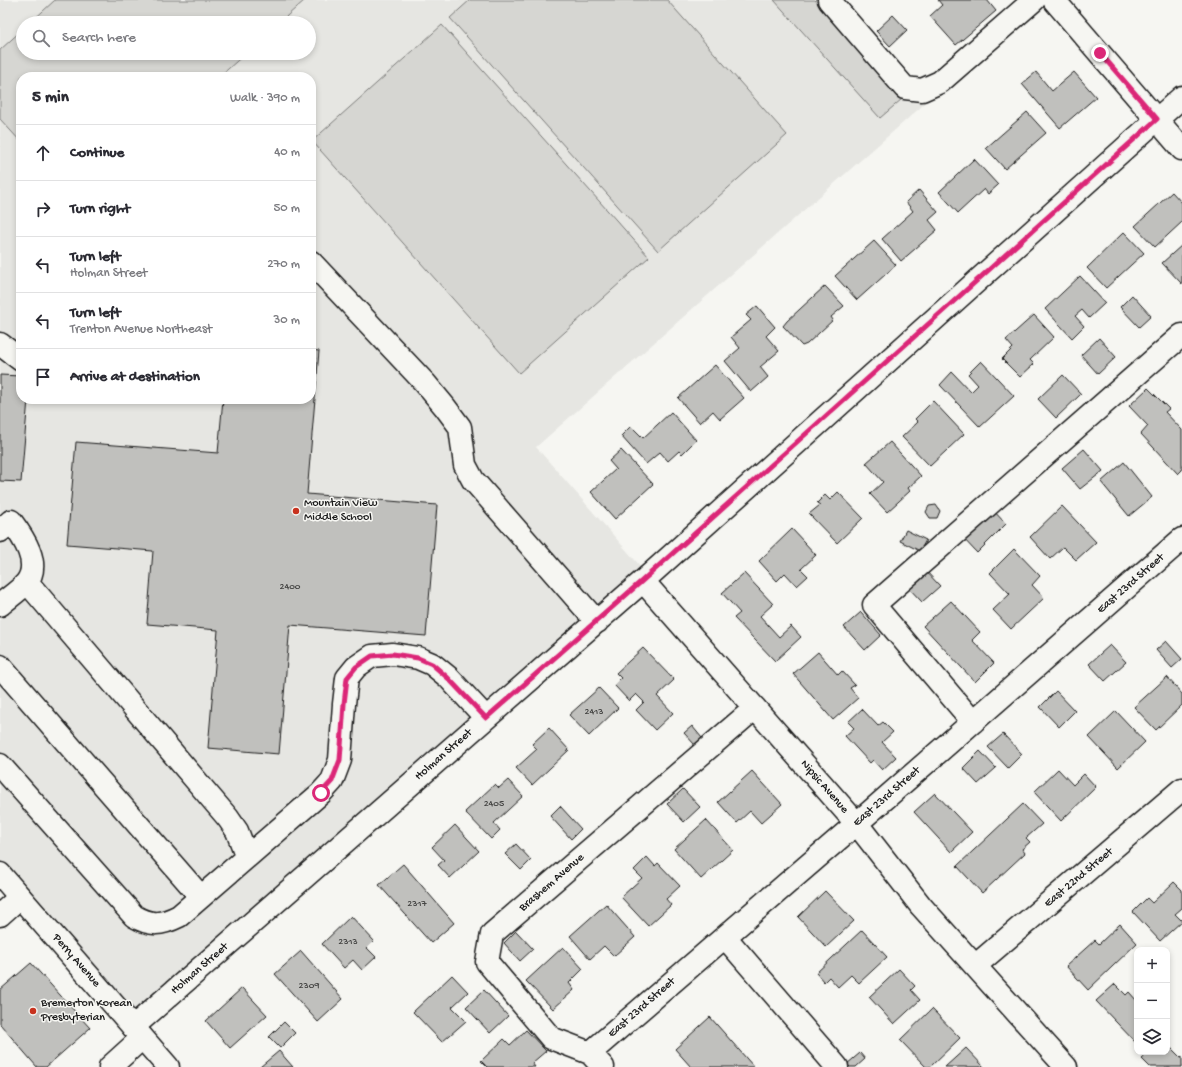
<!DOCTYPE html>
<meta charset="utf-8">
<style>
:root{--surface:#fff;--page:#f7f7f7;--text:#2b2b33;--muted:#7c7c81;--line:#e1e1e2}
body{margin:0;font-family:"Gochi Hand",sans-serif;background:var(--page);color:var(--text)}
.controls{position:absolute;right:12px;bottom:12px;display:grid;overflow:hidden;border-radius:8px;box-shadow:0 2px 6px #0003}
.controls button{width:36px;height:36px;display:grid;place-items:center;padding:0;border:0;border-bottom:1px solid var(--line);background:var(--surface);color:var(--text);font:20px sans-serif}
.stop{position:absolute;width:12px;height:12px;margin:-9px;border:3px solid #db2777;border-radius:50%;background:#fff}
.stop.end{background:#db2777;border-color:#fff;box-shadow:0 1px 4px #0008}
.list{margin:0;padding:0;list-style:none}
h2{display:flex;justify-content:space-between;align-items:center;height:52px;margin:0;padding:0 16px;font-size:17px}
h2 small{font-size:13px;font-weight:400;color:var(--muted)}
.list li{display:grid;grid-template-columns:26px 1fr auto;gap:12px;align-items:center;box-sizing:border-box;height:56px;padding:0 16px;border-top:1px solid var(--line)}
.list b{display:block;font-size:15px;white-space:nowrap}
.list p{margin:0;font-size:13px;white-space:nowrap;color:var(--muted)}
.list em{font-size:13px;font-style:normal;color:var(--muted)}
.icon{flex:none;width:22px;height:22px;fill:none;stroke:currentColor;stroke-width:2;stroke-linecap:round;stroke-linejoin:round}
.map{position:relative;flex:none;width:1182px;height:1067px;overflow:hidden}
.search{position:absolute;background:var(--surface);box-shadow:0 2px 6px #0003;left:16px;top:16px;width:300px;height:44px;display:flex;align-items:center;gap:10px;box-sizing:border-box;padding:0 14px;border-radius:22px;color:var(--muted);font-size:15px}
.panel{position:absolute;background:var(--surface);box-shadow:0 2px 6px #0003;left:16px;top:72px;width:300px;height:332px;border-radius:16px}
.map>svg:first-child{display:block}
.built{fill:#e6e6e2;fill-rule:evenodd}
.green{fill:#d6d6d2;stroke:#797977}
.building{fill:#c0c0bd;stroke:#1c1c1c}
.lines{fill:none;stroke-linecap:round;stroke-linejoin:round}
.minor-casing{stroke:#1c1c1c;stroke-width:25}
.major-casing{stroke:#1c1c1c;stroke-width:25}
.minor{stroke:#f6f6f2;stroke-width:22}
.major{stroke:#f6f6f2;stroke-width:22}
.route{stroke:#db2777;stroke-width:5}
.poi-dot{fill:#c8321e;stroke:#f6f6f2;stroke-width:1.5}
.labels{text-anchor:middle;dominant-baseline:central;stroke-width:3;stroke-linejoin:round;paint-order:stroke}
.number-label{font-size:10px;fill:#454544}
.poi-label{font-size:12px;fill:#1c1c1c;stroke:#f6f6f2;text-anchor:start}
.street-label{font-size:12px;fill:#1c1c1c;stroke:#f6f6f2}
</style>
<div class="map">
<svg width="1182" height="1067" viewBox="0 0 1182 1067">
<rect width="100%" height="100%" fill="#f6f6f2"/>
<filter id="ink" filterUnits="userSpaceOnUse"><feTurbulence type="fractalNoise" baseFrequency=".025" numOctaves="2"/><feDisplacementMap in="SourceGraphic" scale="8" xChannelSelector="R" yChannelSelector="G"/><feConvolveMatrix kernelMatrix="1 2 1 2 8 2 1 2 1" color-interpolation-filters="sRGB"/></filter>
<g filter="url(#ink)">
<!-- built -->
<path class="built" d="M0 0H829L930 99 536 447 649 576 133 1027 0 874ZM23 23H309V53H23ZM21 77H311V399H21Z"/>
<!-- green -->
<path class="green" d="M55 0H305L279 23H30Z
M470 0H667L787 135 658 251 450 18Z
M774 0H815L902 99 880 118Z
M442 25 649 257 519 373 312 141Z
M23 29V53H246L219 77H21V142L0 119V50Z"/>
<!-- building -->
<path class="building" d="M938 0H987L996 11 956 45 930 16 942 5Z
M893 15 907 30 890 46 876 31Z
M1036 72 1052 91 1074 72 1096 97 1060 128 1022 84Z
M1027 112 1046 133 1005 169 986 148Z
M974 159 998 185 988 194 984 189 958 213 939 192Z
M919 190 938 212 929 220 937 230 901 261 882 239 913 211 906 202Z
M1172 192 1182 203V222L1155 247 1135 226Z
M1124 232 1144 253 1106 288 1087 268Z
M874 241 896 265 857 300 835 276Z
M1182 245V284L1162 263Z
M1080 276 1105 303 1089 318 1082 310 1075 316 1084 326 1072 338 1045 309Z
M825 286 844 306 831 317 833 320 807 344 802 346 783 326 787 321Z
M1132 295 1151 316 1139 327 1120 307Z
M757 306 775 327 766 336 779 351 760 367 768 377 751 392 725 361 740 348 731 337 751 320 746 315Z
M1034 315 1054 337 1030 360 1034 364 1020 377 1002 359 1013 348 1006 340Z
M1099 338 1116 357 1098 374 1081 355Z
M311 350 319 351 307 494 437 505 426 636 290 625 279 754 208 748 218 630 147 624 153 551 67 544 76 442 218 453 223 399H311Z
M981 361 1014 396 980 427 940 385 952 372 971 392 978 385 968 374Z
M715 365 744 398 720 419 713 411 700 423 678 398Z
M0 375 21 376V399H28L21 482 0 481Z
M1063 375 1081 394 1056 418 1038 399Z
M1148 388 1169 409 1165 412 1182 430V470L1178 474 1141 434 1148 426 1129 406Z
M933 401 964 434 930 466 902 437 918 422 915 419Z
M671 412 696 440 682 454 679 451 668 461 660 452 646 464 621 436 631 426 643 438Z
M890 442 921 476 908 488 910 491 887 512 870 494 883 482 866 463Z
M1084 449 1103 471 1080 489 1062 468Z
M621 450 653 484 615 519 591 492 616 469 609 461Z
M1124 462 1152 497 1129 516 1101 482Z
M838 492 863 518 837 543 809 514 820 505 817 503 825 495 830 500Z
M936 505 940 511 937 518H930L926 512 929 506Z
M1062 506 1096 542 1076 560 1063 547 1050 559 1030 537Z
M991 508 1006 524 977 553 961 536Z
M792 529 816 555 801 569 808 576 797 586 785 573 777 581 759 561Z
M906 530 926 540 920 551 900 541Z
M1014 549 1040 576 1032 585 1044 598 1011 629 993 610 1010 594 990 573Z
M924 569 940 586 922 602 906 585Z
M744 573 773 604 760 616 779 637 791 626 801 637 775 661 734 618 740 613 722 593Z
M951 601 980 632 972 640 994 663 975 682 923 626Z
M861 612 881 635 865 650 844 627Z
M1166 641 1182 659 1172 668 1156 650Z
M1110 645 1126 662 1105 681 1089 664Z
M643 648 674 680 657 696 673 713 655 730 636 710 644 702 636 694 629 701 614 685 621 678 616 673Z
M818 652 838 675 842 671 855 685 850 688 858 698 833 720 793 674Z
M1167 677 1182 694V705L1156 730 1134 707Z
M599 688 618 708 589 736 569 715Z
M1056 691 1075 711 1059 727 1040 707Z
M862 709 878 726 883 722 893 732 882 742 896 757 882 770 873 760 870 763 845 736 854 728 848 722Z
M1116 711 1145 742 1118 768 1089 737Z
M692 726 702 738 695 745 684 733Z
M549 728 569 750 532 785 516 768 537 749 532 744Z
M1003 734 1022 754 1008 768 988 747Z
M980 751 996 768 978 784 963 768Z
M1058 769 1073 785 1084 774 1096 787 1061 821 1034 792Z
M752 771 782 804 761 823 750 811 737 823 718 802Z
M508 780 523 796 494 823 500 830 491 839 465 812 495 784 499 788Z
M683 789 700 807 684 822 667 804Z
M935 793 972 832 951 852 914 812Z
M1023 804 1042 824 1026 838 1030 842 1022 849 1025 853 982 893 957 866Z
M560 806 581 829 571 839 550 816Z
M706 820 733 850 701 879 674 849Z
M455 825 479 851 450 878 438 865 444 860 432 847Z
M516 844 531 860 521 870 505 854Z
M647 857 655 866 658 863 680 886 666 899 671 905 648 926 621 897 642 878 634 870Z
M403 864 454 923 431 943 379 885Z
M1174 882 1182 890V908L1175 914 1182 921 1160 941 1133 912 1147 898 1152 903Z
M825 891 854 921 826 947 798 917Z
M606 904 635 937 614 956 604 946 590 959 570 936Z
M351 916 374 941 367 948 376 957 362 970 353 960 344 968 322 944Z
M1120 924 1137 943 1088 990 1066 966 1095 940 1099 944Z
M862 930 887 957 859 983 851 975 838 987 829 977 824 982 816 973Z
M516 931 533 949 520 961 504 943Z
M563 947 583 969 569 983 574 990 553 1009 526 981Z
M301 951 343 999 318 1022 275 974Z
M31 963 90 1028 46 1067H37L0 1024V990Z
M899 969 915 986 911 990 920 1000 894 1024 869 997Z
M452 975 468 992 452 1007 466 1021 442 1042 413 1012Z
M1115 984 1126 995 1129 992 1137 1001V1044L1096 1001Z
M242 988 267 1015 230 1048 206 1021Z
M484 990 508 1016 490 1033 466 1007Z
M932 1009 960 1038 930 1067H926L900 1040Z
M710 1017 754 1067H691L675 1049Z
M284 1022 295 1033 280 1048 269 1037Z
M526 1030 546 1051 532 1063 535 1067H487L481 1061 504 1039 510 1045Z
M1167 1044 1181 1058 1182 1057V1067H1150L1142 1059 1150 1052H1167Z
M966 1048 984 1067H945Z
M279 1051 293 1067H260Z
M860 1053 865 1059 856 1067H850L847 1064Z"/>
<g class="lines">
<defs>
<path id="minor" d="M829 0 905 88 922 90 940 82 1034 0
M311 262 425 383 445 407 460 427 465 465 473 480 597 622
M0 344 21 360
M0 531 11 521C23 537 42 564 26 583 19 591 8 598 0 605
M643 581 857 824 921 906 1066 1067
M27 582 228 818 237 831 247 857
M0 666 201 897
M973 722 874 605 1182 335
M0 765 134 916C151 926 161 925 179 916L321 793 332 781 340 760 344 704 347 678 356 667 372 656 393 654 418 658 432 664 448 677 486 718
M0 915 20 897
M725 937 837 1067
M975 966 1182 789
M133 1027 643 581 1182 97
M590 1053 871 811 1182 539
M110 1067 142 1038
M603 1067 590 1053 551 1038 487 962 492 934 755 708"/>
<path id="major" d="M1054 0 1182 149
M0 874 168 1067"/>
</defs>
<!-- minor casing -->
<use href="#minor" class="minor-casing"/>
<!-- major casing -->
<use href="#major" class="major-casing"/>
<!-- minor -->
<use href="#minor" class="minor"/>
<!-- major -->
<use href="#major" class="major"/>
</g>
</g>
<g class="lines" filter="url(#ink)">
<!-- route -->
<path class="route" d="M321 793 332 781 340 760 344 704 347 678 356 667 372 656 393 654 418 658 432 664 448 678 486 718 643 580 1157 119 1100 53"/>
</g>
<!-- markers -->
<g class="poi-dot">
<circle cx="296" cy="511" r="4"/>
<circle cx="33" cy="1011" r="4"/>
</g>
<g class="labels">
<!-- number labels -->
<g class="number-label">
<text x="290" y="587">2400</text>
<text x="594" y="712">2413</text>
<text x="494" y="804">2405</text>
<text x="417" y="904">2317</text>
<text x="348" y="942">2313</text>
<text x="309" y="986">2309</text>
</g>
<!-- poi labels -->
<g class="poi-label">
<text x="304" y="504">Mountain View<tspan x="304" dy="14">Middle School</tspan></text>
<text x="41" y="1004">Bremerton Korean<tspan x="41" dy="14">Presbyterian</tspan></text>
</g>
<!-- street labels -->
<g class="street-label">
<text transform="translate(1131 584) rotate(-41)">East 23rd Street</text>
<text transform="translate(444 755) rotate(-41)">Holman Street</text>
<text transform="translate(824 787) rotate(49)">Nipsic Avenue</text>
<text transform="translate(887 797) rotate(-41)">East 23rd Street</text>
<text transform="translate(1079 878) rotate(-40)">East 22nd Street</text>
<text transform="translate(552 883) rotate(-41)">Brashem Avenue</text>
<text transform="translate(76 961) rotate(49)">Perry Avenue</text>
<text transform="translate(200 969) rotate(-41)">Holman Street</text>
<text transform="translate(642 1008) rotate(-41)">East 23rd Street</text>
</g>
</g>
</svg>
<div class="controls">
<button>+</button>
<button>−</button>
<button><svg class="icon" aria-label="layers" viewBox="0 0 24 24"><path d="M12 4l9 5-9 5-9-5zM3 14l9 5 9-5"/></svg></button>
</div>
<div class="stop" style="left:321px;top:793px"></div>
<div class="stop end" style="left:1100px;top:53px"></div>
<div class="search"><svg class="icon" aria-label="search" viewBox="0 0 24 24"><circle cx="10" cy="10" r="6"/><path d="M15 15l6 6"/></svg>Search here</div>
<section class="panel">
<h2>5 min<small>Walk · 390 m</small></h2>
<ul class="list">
<li><svg class="icon" aria-label="ahead" viewBox="0 0 24 24"><path d="M12 20V5M6 11l6-6 6 6"/></svg><div><b>Continue</b></div><em>40 m</em></li>
<li><svg class="icon" aria-label="right" viewBox="0 0 24 24"><path d="M7 20v-9h11M14 6l5 5-5 5"/></svg><div><b>Turn right</b></div><em>50 m</em></li>
<li><svg class="icon" aria-label="left" viewBox="0 0 24 24"><path d="M17 20v-9H6M10 6l-5 5 5 5"/></svg><div><b>Turn left</b><p>Holman Street</p></div><em>270 m</em></li>
<li><svg class="icon" aria-label="left" viewBox="0 0 24 24"><path d="M17 20v-9H6M10 6l-5 5 5 5"/></svg><div><b>Turn left</b><p>Trenton Avenue Northeast</p></div><em>30 m</em></li>
<li><svg class="icon" aria-label="arrive" viewBox="0 0 24 24"><path d="M6 21V4h12l-3 4 3 4H6"/></svg><div><b>Arrive at destination</b></div></li>
</ul>
</section>
</div>
